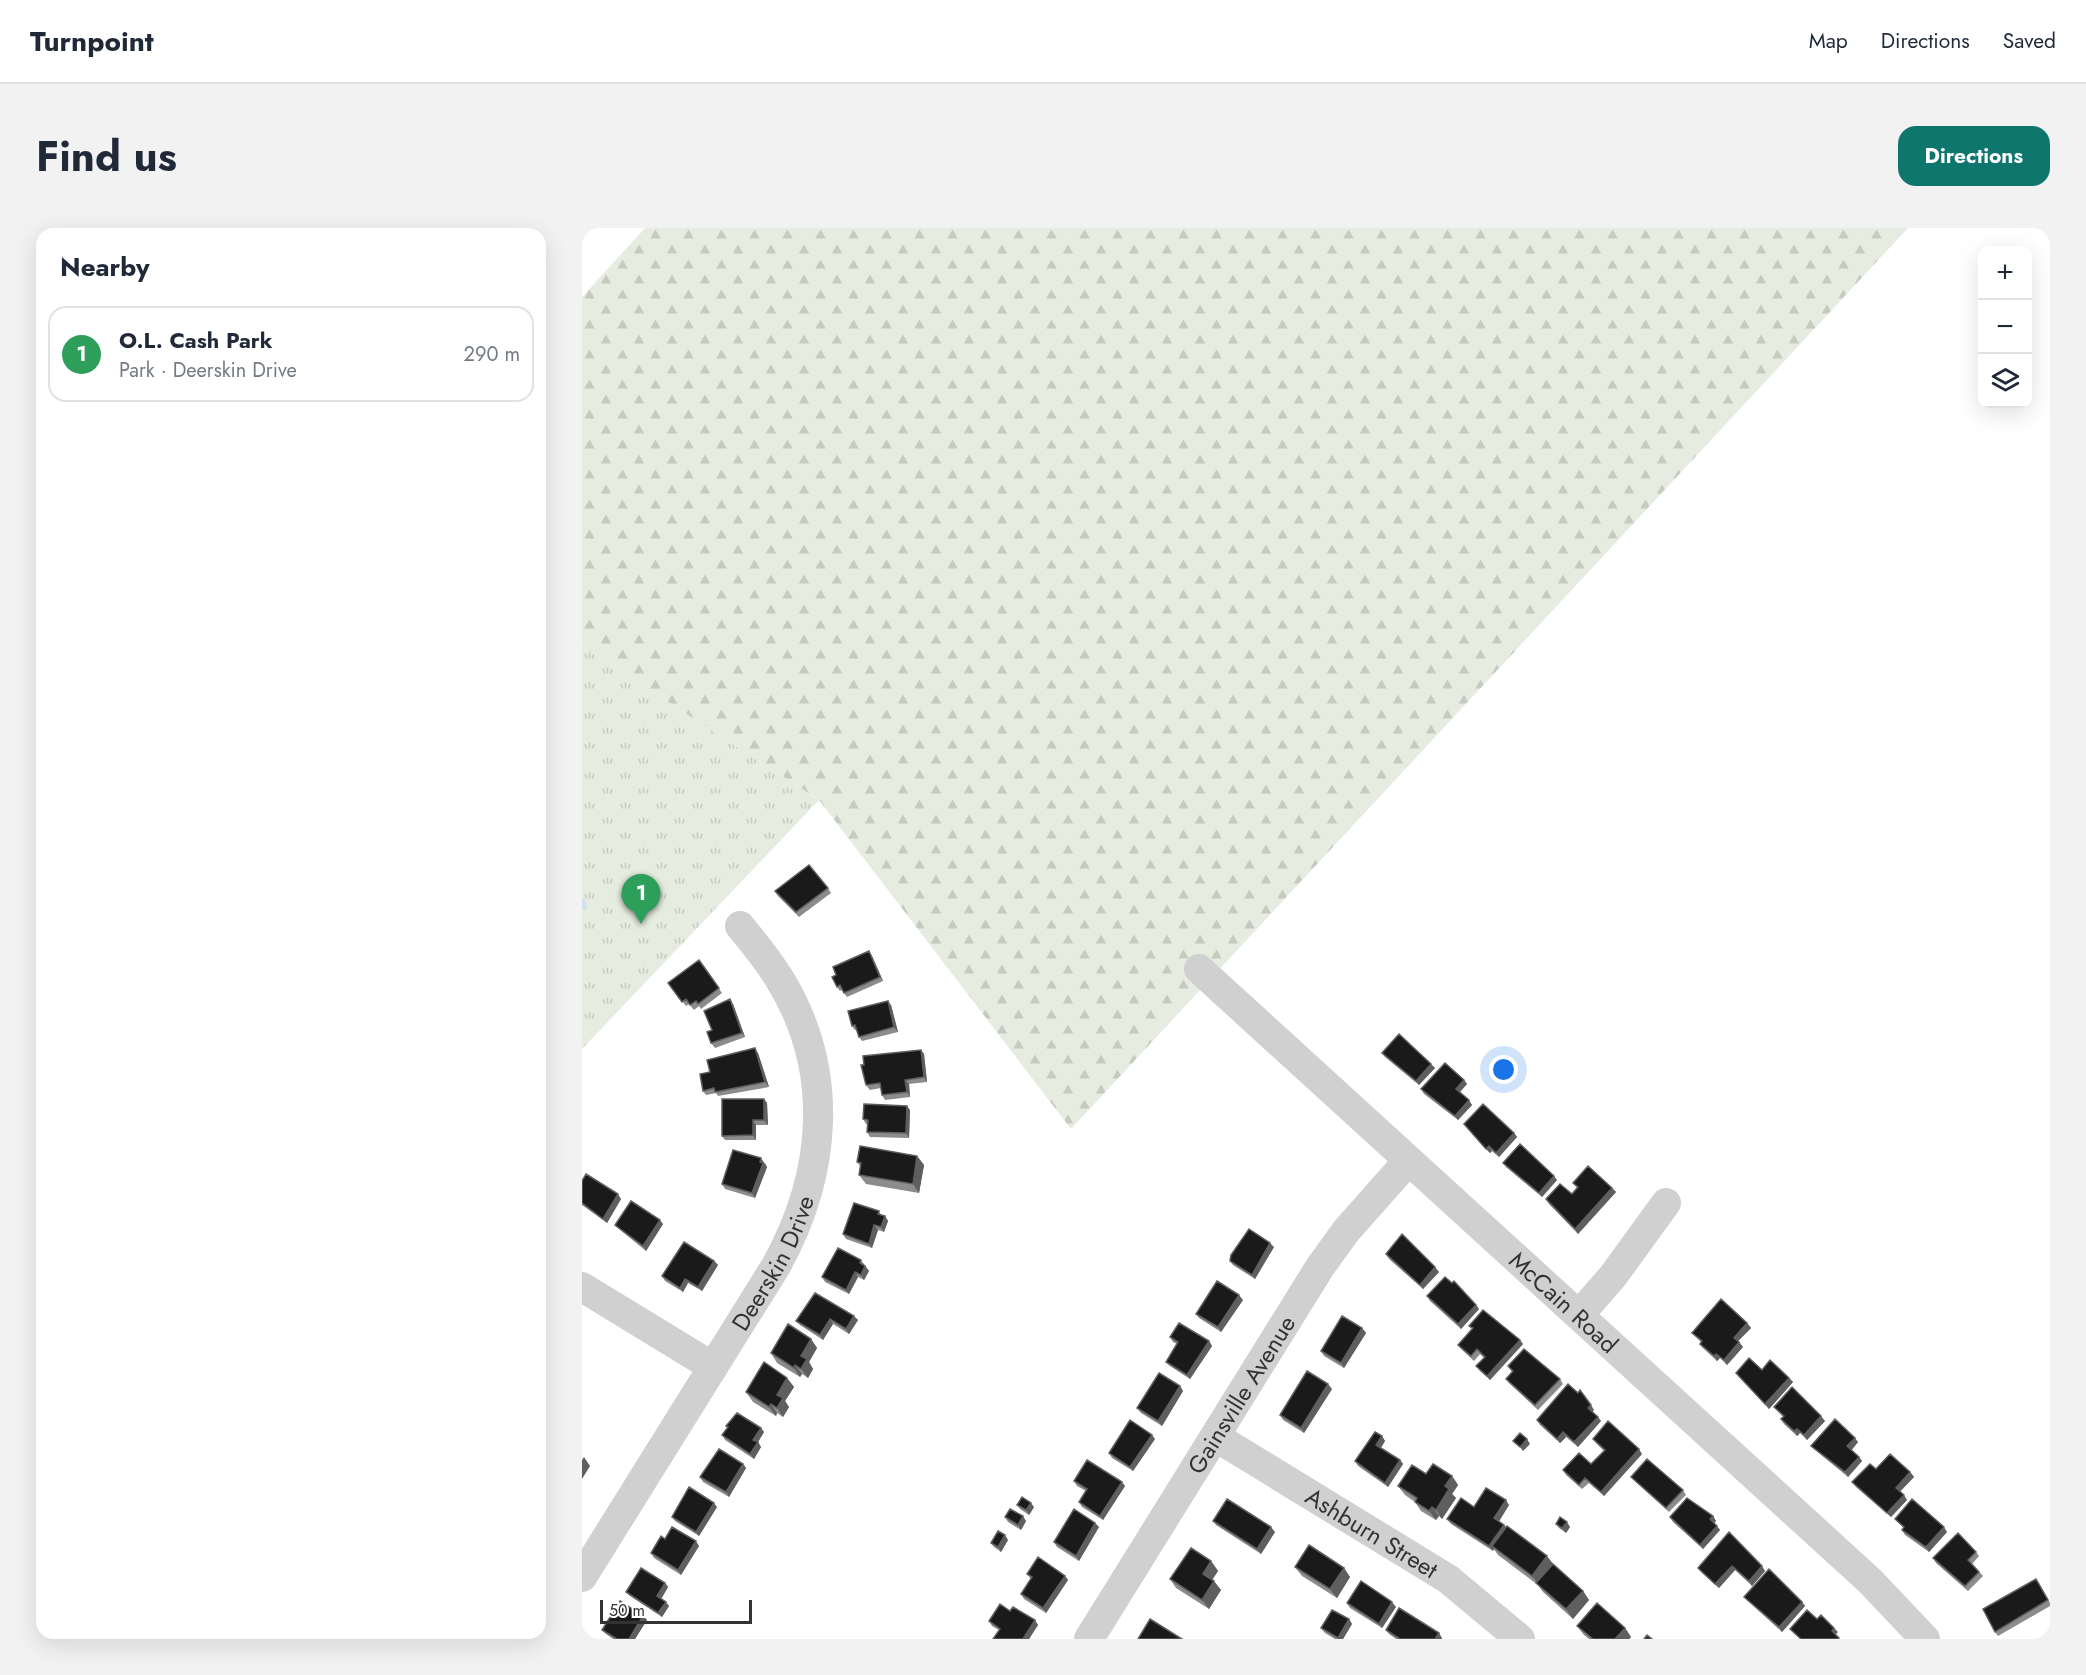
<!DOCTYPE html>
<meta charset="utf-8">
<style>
:root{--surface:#fff;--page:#f2f2f3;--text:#1f2937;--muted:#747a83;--line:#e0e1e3;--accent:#0f766e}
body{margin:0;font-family:Jost,sans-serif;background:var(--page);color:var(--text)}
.controls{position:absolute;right:18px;top:18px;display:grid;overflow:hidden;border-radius:12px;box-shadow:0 6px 24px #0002}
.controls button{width:54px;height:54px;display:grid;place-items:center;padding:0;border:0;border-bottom:2px solid var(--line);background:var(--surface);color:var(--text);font:30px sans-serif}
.scale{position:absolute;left:18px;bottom:15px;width:152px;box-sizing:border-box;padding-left:6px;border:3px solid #333;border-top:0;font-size:16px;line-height:21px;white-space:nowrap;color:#333;-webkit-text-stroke:4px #fff;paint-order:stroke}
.you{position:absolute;left:922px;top:842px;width:21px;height:21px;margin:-15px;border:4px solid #fff;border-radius:50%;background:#1a73e8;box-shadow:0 0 0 9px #1a73e833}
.badge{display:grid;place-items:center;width:39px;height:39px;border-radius:50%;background:var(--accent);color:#fff;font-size:20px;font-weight:700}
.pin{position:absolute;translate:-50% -50px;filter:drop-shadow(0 2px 3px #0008)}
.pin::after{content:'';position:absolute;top:32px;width:21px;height:18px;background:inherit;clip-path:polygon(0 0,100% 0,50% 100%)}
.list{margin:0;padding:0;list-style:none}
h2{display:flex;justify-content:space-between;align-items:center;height:78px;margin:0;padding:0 24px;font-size:26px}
h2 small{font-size:20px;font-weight:400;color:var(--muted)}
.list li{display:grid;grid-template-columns:39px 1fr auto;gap:18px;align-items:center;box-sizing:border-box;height:96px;margin:0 12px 12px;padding:0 12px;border:2px solid var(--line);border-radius:18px}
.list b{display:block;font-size:22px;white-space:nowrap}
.list p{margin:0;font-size:20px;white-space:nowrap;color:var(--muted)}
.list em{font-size:20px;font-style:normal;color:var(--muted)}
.icon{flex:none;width:33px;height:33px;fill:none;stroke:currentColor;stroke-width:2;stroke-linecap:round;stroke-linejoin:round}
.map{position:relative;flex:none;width:1468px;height:1411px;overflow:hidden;border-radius:18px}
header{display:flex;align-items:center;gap:36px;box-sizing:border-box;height:84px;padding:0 30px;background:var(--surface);border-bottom:2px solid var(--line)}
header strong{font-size:28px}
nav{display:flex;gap:33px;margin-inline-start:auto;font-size:21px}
.intro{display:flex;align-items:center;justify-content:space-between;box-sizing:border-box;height:144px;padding:0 36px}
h1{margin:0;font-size:42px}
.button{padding:15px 27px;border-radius:18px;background:var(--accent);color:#fff;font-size:21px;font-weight:700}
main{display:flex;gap:36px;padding:0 36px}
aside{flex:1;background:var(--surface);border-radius:18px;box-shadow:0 6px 24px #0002}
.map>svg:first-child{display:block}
.grass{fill:url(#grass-tufts)}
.forest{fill:url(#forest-firs)}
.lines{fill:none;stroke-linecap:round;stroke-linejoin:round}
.stream{stroke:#cfe2ee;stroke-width:6}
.minor{stroke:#d0d0d0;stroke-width:30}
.wall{fill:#8c8c8c}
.shaded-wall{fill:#5f5f5f}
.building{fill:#1a1a1a;stroke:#5f5f5f;stroke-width:1.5}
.labels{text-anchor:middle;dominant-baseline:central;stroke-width:6;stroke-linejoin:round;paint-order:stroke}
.street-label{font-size:24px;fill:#333;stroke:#fff}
</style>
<header>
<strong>Turnpoint</strong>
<nav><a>Map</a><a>Directions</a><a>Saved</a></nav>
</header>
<div class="intro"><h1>Find us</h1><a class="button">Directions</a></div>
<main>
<aside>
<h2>Nearby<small></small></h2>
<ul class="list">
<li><span class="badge" style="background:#2e9e5b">1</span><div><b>O.L. Cash Park</b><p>Park · Deerskin Drive</p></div><em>290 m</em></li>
</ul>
</aside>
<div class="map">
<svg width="1468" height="1411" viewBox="0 0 1468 1411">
<defs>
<pattern id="grass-tufts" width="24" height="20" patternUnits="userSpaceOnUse" patternTransform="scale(1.5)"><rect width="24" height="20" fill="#e6ecdf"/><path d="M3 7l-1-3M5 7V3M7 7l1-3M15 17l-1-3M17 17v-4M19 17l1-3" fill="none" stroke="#c6cbc0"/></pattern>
<pattern id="forest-firs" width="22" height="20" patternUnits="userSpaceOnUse" patternTransform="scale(1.5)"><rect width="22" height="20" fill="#e6ecdf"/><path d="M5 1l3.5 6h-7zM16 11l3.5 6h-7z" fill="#c6cbc0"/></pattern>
</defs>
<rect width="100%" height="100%" fill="#fff"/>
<!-- grass -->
<path class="grass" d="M0 418 237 572 0 821Z"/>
<!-- forest -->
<path class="forest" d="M63 0H1326L489 901 237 572 0 418V69Z"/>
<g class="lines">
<!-- stream -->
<path class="stream" d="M0 673 2 679"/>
<!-- minor -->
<g class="minor">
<path id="s1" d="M617 741 1288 1353 1343 1411"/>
<path d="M0 1059 131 1139"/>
<path d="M997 1087 1031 1048 1084 975"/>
<path id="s2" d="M634 1209 866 1351 938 1411"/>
<path id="s3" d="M0 1349 194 1038C245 946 254 842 197 750 185 731 172 715 158 698"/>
<path id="s4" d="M507 1411 738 1039 764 1003 826 933"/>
</g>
</g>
<!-- wall -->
<path class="wall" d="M246 660 249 665 217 689 196 668 193 663Z
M290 728 301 753 265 769 260 762 258 763 255 759Z
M117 732 140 765 119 781 117 778 112 782 107 776 104 778 86 755Z
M151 776 163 809 133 820 129 815 130 802Z
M309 777 316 804 280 813 277 809 275 802H273L270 798Z
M339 822 342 826 345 854 327 856 328 869 303 872 300 867 299 860 288 862 284 857Z
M176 825 187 859 136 868 134 865 124 867 121 863 128 844Z
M800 825 853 840 837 857 803 829Z
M882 852 885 856 878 864 890 877 876 892 842 866 839 861Z
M182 871 185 875 186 897H174V912H143L140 908Z
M328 882 327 910 288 909 285 904V896H284L281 891Z
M882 896 932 905 935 909 917 929 910 923 908 925Z
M335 928 342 937 337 965 284 956 277 947 278 938 275 934Z
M183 935 185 939 173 970 143 961 140 956Z
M921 935 975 952 960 969 924 939Z
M0 953 39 971 25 995 0 977Z
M991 955 1030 960 1034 964 996 1006 967 976 964 971 990 966 995 960Z
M297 983 299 987 303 988 306 993 302 1004 296 1002 290 1020 264 1011 261 1006Z
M81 996 64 1023 37 1001 33 997Z
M692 1019 673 1051 651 1037 648 1033Z
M804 1026 857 1044 841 1061 807 1031Z
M279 1032 287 1043 282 1052 276 1049 267 1066 243 1054 240 1049Z
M132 1033 136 1037 120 1063 106 1055 101 1064 83 1053 80 1048Z
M233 1065 276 1092 267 1106 251 1096 241 1112 218 1097 214 1093Z
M845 1068 894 1077 897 1081 879 1101 848 1073Z
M661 1072 639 1104 617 1090 614 1086Z
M1165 1095 1169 1100 1156 1113 1161 1119 1145 1137 1138 1130 1135 1133 1121 1120 1118 1116 1119 1114 1110 1105Z
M887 1098 941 1116 908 1152 898 1143 894 1138 902 1130 898 1126 892 1133 879 1121 876 1117 890 1101Z
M780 1100 784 1105 762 1140 742 1128 739 1123Z
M588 1109 627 1113 630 1118 608 1151 588 1138 584 1134 595 1116 591 1114Z
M229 1111 235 1120 227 1134 231 1141 226 1150 220 1146 218 1149 195 1135 189 1125Z
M926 1138 978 1151 981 1156 956 1182 927 1155 924 1151 930 1144Z
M1180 1142 1207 1150 1211 1154 1187 1181 1154 1145Z
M205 1150 212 1159 203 1173 207 1179 201 1189 195 1185 194 1188 171 1174 164 1164Z
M598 1158 601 1163 580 1198 559 1185 555 1180Z
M750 1161 722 1205 701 1192 698 1187Z
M1192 1179 1243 1193 1225 1212 1218 1205 1215 1208 1202 1196 1199 1191 1201 1189Z
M1012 1182 1010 1184 1019 1193 996 1219 984 1209 978 1215 958 1197 955 1192Z
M144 1198 179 1200 182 1204 176 1214 179 1219 172 1231 143 1212 140 1207 145 1200Z
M800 1208 803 1213 799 1220 818 1232 821 1236 806 1259 776 1238 773 1233Z
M573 1211 551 1243 530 1230 527 1225Z
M1011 1211 1060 1226 1022 1268 1007 1255 1000 1261 984 1247 981 1242 1009 1236 1022 1223 1014 1215Z
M1276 1214 1269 1222 1277 1229 1280 1233 1266 1249 1233 1222 1229 1218Z
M161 1236 164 1240 147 1269 121 1254 118 1249Z
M1294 1241 1328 1244 1332 1249 1318 1264 1325 1272 1309 1289 1274 1259 1270 1254Z
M844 1246 870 1248 876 1257 870 1266 874 1270 860 1291 857 1288 854 1292 839 1283 833 1274 823 1267 816 1258Z
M1049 1249 1101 1262 1104 1267 1087 1284 1053 1253Z
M492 1253 543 1258 521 1292 500 1279 497 1274 504 1263 495 1258Z
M435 1277 452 1279 447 1287 438 1281Z
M927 1277 917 1293 971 1337 1001 1363 1007 1372 991 1391 961 1364 956 1357 916 1327 912 1321 911 1323 869 1296 865 1291 892 1279Z
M135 1279 117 1308 93 1293 90 1289Z
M1131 1288 1134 1293 1132 1295 1138 1302 1121 1321 1091 1294 1088 1289Z
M423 1289 444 1293 439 1302 426 1294Z
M1313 1291 1365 1304 1347 1324 1323 1307 1320 1302 1322 1300Z
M631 1293 693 1304 679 1326 634 1297Z
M513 1295 517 1299 497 1333 475 1319 472 1314Z
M974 1296 988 1299 984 1305 977 1300Z
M1147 1304 1183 1343 1170 1358 1153 1342 1137 1360 1119 1344 1116 1340Z
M83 1311 117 1318 99 1347 72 1330 69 1325Z
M426 1312 419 1324 412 1319 409 1315Z
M1394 1324 1397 1328 1390 1336 1401 1348 1386 1363 1354 1335 1351 1330Z
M629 1333 636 1343 630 1352 639 1362 627 1381 594 1360 588 1351Z
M713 1339 762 1340 768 1349 755 1370 720 1348Z
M445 1346 483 1348 486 1352 464 1385 442 1371 439 1366 449 1351Z
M83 1355 86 1359 79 1371 87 1378 80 1389 48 1368 44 1364Z
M1457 1355 1468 1375V1378L1416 1408 1413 1404Z
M1162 1369 1220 1374 1223 1378 1200 1404 1166 1373Z
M765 1375 814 1379 800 1400 768 1380Z
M428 1383 456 1397 447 1411H411L417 1402 410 1398 407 1393Z
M61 1388 65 1392 53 1411H31L24 1406 20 1402Z
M767 1391 770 1396 761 1411H753L743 1405 739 1400Z
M995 1398 1043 1400 1049 1409 1047 1411H1007L1002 1407Z
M804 1402 860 1410V1411H814L807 1406Z"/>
<!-- shaded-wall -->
<path class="shaded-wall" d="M287 723 290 728 301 753 298 749Z
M148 771 151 776 163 809 160 805Z
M306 773 309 777 316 804 312 799Z
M173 820 176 825 187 859 183 854Z
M339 822 342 826 345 854 342 849Z
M849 836 853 840 837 857 834 853Z
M323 852 327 856 328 869 325 864Z
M882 852 885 856 877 865 874 861Z
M182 871 185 875 186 897 182 892Z
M887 872 890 877 876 892 873 888Z
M325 878 328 882 327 910 324 905Z
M171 892 174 897V912L171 907Z
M932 905 935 909 917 929 914 925Z
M907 918 910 923 908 925 904 921Z
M335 928 342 937 337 965 331 956Z
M179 930 185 939 173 970 170 965Z
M972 948 975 952 960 969 957 965Z
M1030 960 1034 964 996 1006 993 1001Z
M36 966 39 971 25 995 21 991Z
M303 988 306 993 302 1004 299 999Z
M78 992 81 996 64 1023 61 1018Z
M292 997 296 1002 290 1020 287 1016Z
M688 1015 692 1019 673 1051 670 1047Z
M132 1033 136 1037 120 1063 116 1059Z
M283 1038 287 1043 282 1052 279 1047Z
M853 1039 857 1044 841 1061 838 1057Z
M273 1044 276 1049 267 1066 264 1062Z
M103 1051 106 1055 101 1064 98 1060Z
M657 1067 661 1072 639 1104 636 1099Z
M894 1077 897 1081 879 1101 876 1096Z
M272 1088 276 1092 267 1106 264 1101Z
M248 1091 251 1096 241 1112 238 1107Z
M1165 1095 1169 1100 1155 1114 1152 1110Z
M780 1100 784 1105 762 1140 759 1135Z
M229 1111 235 1120 227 1134 231 1141 226 1150 219 1141V1128Z
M938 1112 941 1116 908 1152 905 1148Z
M627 1113 630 1118 608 1151 605 1147Z
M1157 1114 1161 1119 1145 1137 1142 1132Z
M1134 1126 1138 1130 1135 1133 1132 1128Z
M213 1137 220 1146 218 1149 212 1140Z
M205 1150 212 1159 203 1173 207 1179 201 1189 195 1180V1167Z
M1207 1150 1211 1154 1187 1181 1183 1176Z
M746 1156 750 1161 722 1205 719 1200Z
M598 1158 601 1163 580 1198 576 1193Z
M189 1176 195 1185 194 1188 187 1179Z
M1009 1177 1012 1182 1009 1185 1006 1180Z
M1239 1188 1243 1193 1225 1212 1222 1207Z
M1016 1189 1019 1193 996 1219 992 1214Z
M179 1200 182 1204 176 1214 179 1219 172 1231 168 1226 171 1212Z
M1215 1201 1218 1205 1215 1208 1212 1203Z
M981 1204 984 1209 978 1215 975 1211Z
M570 1207 573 1211 551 1243 548 1239Z
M800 1208 803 1213 798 1221 794 1217Z
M1273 1210 1276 1214 1269 1223 1265 1218Z
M945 1211 948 1216 941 1223 938 1219Z
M1057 1221 1060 1226 1022 1268 1019 1264Z
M2 1229 8 1238 0 1251V1232Z
M1277 1229 1280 1233 1266 1249 1263 1244Z
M818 1232 821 1236 806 1259 803 1255Z
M161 1236 164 1240 147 1269 144 1264Z
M1328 1244 1332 1249 1317 1264 1314 1260Z
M870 1248 876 1257 870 1266 874 1270 860 1291 854 1282 863 1258Z
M540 1254 543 1258 521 1292 518 1288Z
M1322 1267 1325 1272 1309 1289 1305 1285Z
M924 1272 927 1277 916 1295 912 1290Z
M132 1275 135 1279 117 1308 114 1304Z
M449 1275 452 1279 447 1287 444 1282Z
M850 1279 857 1288 854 1292 847 1283Z
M441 1288 444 1293 439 1302 436 1297Z
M1131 1288 1134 1293 1131 1296 1128 1291Z
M985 1294 988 1299 984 1305 980 1300Z
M513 1295 517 1299 497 1333 494 1328Z
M922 1297 925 1301 910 1318 912 1321 911 1323 907 1318Z
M1135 1298 1138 1302 1121 1321 1118 1317Z
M689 1299 693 1304 679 1326 675 1321Z
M1362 1299 1365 1304 1347 1324 1344 1319Z
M423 1307 426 1312 419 1324 416 1319Z
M114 1313 117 1318 99 1347 96 1342Z
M965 1328 972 1337 957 1357 950 1348Z
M629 1333 636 1343 628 1355 621 1346Z
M1150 1338 1153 1342 1137 1360 1133 1356Z
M1180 1338 1183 1343 1170 1358 1167 1353Z
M762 1340 768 1349 755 1370 748 1361Z
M483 1348 486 1352 464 1385 461 1380Z
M632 1353 639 1362 627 1381 620 1372Z
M83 1355 86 1359 78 1373 75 1368Z
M1001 1363 1007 1372 991 1391 984 1381Z
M84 1374 87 1378 80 1389 76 1385Z
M810 1374 814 1379 800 1400 797 1396Z
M1220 1374 1223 1378 1200 1404 1197 1399Z
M61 1388 65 1392 53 1411H47Z
M767 1391 770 1396 761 1411H757L756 1410Z
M453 1392 456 1397 447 1411H441Z
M1043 1400 1049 1409 1047 1411H1033Z
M1252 1400 1256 1404 1253 1407 1250 1403Z
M857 1405 860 1410V1411H853Z"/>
<!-- building -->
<path class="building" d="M227 637 246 660 214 684 193 663Z
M287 723 298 749 262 765 258 757 255 759 250 749 254 747 251 739Z
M117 732 137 760 116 776 114 773 108 777 104 771 100 774 86 755Z
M148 771 160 805 129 815 125 804 130 802 122 783Z
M306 773 312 799 277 809 273 797 270 798 266 783Z
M817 806 849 836 834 853 800 825Z
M173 820 183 854 133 864 132 860 121 863 118 846 128 844 125 832Z
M339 822 342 849 323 852 325 864 300 867 298 855 284 857 279 837H282L281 828Z
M863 835 882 852 874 861 887 872 873 888 839 861Z
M140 871H182V892H171V907L140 908Z
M282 876 325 878 324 905 285 904 286 892 281 891Z
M901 876 932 905 914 925 907 918 904 921 882 896Z
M938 916 972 948 957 965 921 935Z
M278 918 335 928 331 956 277 947 279 935 275 934Z
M151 922 179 930 178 934 181 935 170 965 140 956Z
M1006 938 1030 960 993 1001 964 971 978 956 990 966 996 959 991 955Z
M4 946 36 966 21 991 0 975V953Z
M49 973 78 992 61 1018 33 997Z
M272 975 297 983 296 986 303 988 299 999 292 997 287 1016 261 1006Z
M667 1001 688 1015 670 1047 648 1033 649 1027Z
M820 1006 853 1039 838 1057 804 1026Z
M102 1014 132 1033 116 1059 103 1051 98 1060 80 1048Z
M256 1020 279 1032 278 1035 283 1038 279 1047 273 1044 264 1062 240 1049Z
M863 1049 870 1055 872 1053 894 1077 876 1096 845 1068Z
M635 1053 657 1067 636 1099 614 1086Z
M233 1065 272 1088 264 1101 248 1091 238 1107 214 1093Z
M1139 1071 1165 1095 1152 1110 1157 1114 1142 1132 1134 1126 1132 1128 1118 1116 1120 1113 1110 1105Z
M901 1082 938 1112 905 1148 894 1138 903 1129 895 1121 889 1128 876 1117 891 1100 887 1098Z
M760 1088 780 1100 759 1135 739 1123Z
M597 1095 627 1113 605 1147 584 1134 596 1114 588 1109Z
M206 1096 229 1111 219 1128 225 1131 219 1141 213 1137 212 1140 189 1125Z
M942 1121 978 1151 953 1177 924 1151 931 1143 926 1138Z
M1167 1130 1180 1142 1188 1132 1207 1150 1183 1176 1154 1145Z
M182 1134 205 1150 195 1167 201 1170 195 1180 189 1176 187 1179 164 1164Z
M725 1143 746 1156 719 1200 698 1187Z
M577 1145 598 1158 576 1193 555 1180Z
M986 1156 996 1165 998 1162 1009 1177 1006 1180 1016 1189 992 1214 981 1204 975 1211 955 1192Z
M1210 1159 1239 1188 1222 1207 1215 1201 1212 1203 1199 1191 1202 1188 1192 1179Z
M155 1185 179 1200 171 1212 176 1214 168 1226 140 1207 146 1199 144 1198Z
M1253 1191 1273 1210 1265 1218 1277 1229 1263 1244 1229 1218Z
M548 1192 570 1207 548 1239 527 1225Z
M1026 1193 1057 1221 1019 1264 1003 1250 997 1257 981 1242 997 1225 1009 1236 1023 1222 1011 1211Z
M793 1204 800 1208 794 1217 818 1232 803 1255 773 1233Z
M938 1205 945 1211 938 1219 931 1213Z
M137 1221 161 1236 144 1264 118 1249Z
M1308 1226 1328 1244 1314 1260 1322 1267 1305 1285 1270 1254 1288 1236 1294 1241Z
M1065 1231 1101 1262 1084 1280 1049 1249Z
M505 1232 540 1254 518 1288 497 1274 505 1261 492 1253Z
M851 1236 870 1248 863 1258 867 1261 854 1282 850 1279 847 1283 833 1274 835 1270 816 1258 830 1237 844 1246Z
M107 1259 132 1275 114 1304 90 1289Z
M904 1260 924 1272 912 1290 922 1297 907 1318 865 1291 879 1270 892 1279Z
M440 1269 449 1275 444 1282 435 1277Z
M1105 1270 1131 1288 1128 1291 1135 1298 1118 1317 1088 1289Z
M645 1271 689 1299 675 1321 631 1293Z
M1330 1271 1362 1299 1344 1319 1320 1302 1322 1299 1313 1291Z
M428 1281 441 1288 436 1297 423 1289Z
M492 1281 513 1295 494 1328 472 1314Z
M978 1289 985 1294 980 1300 974 1296Z
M925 1298 965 1328 950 1348 910 1318Z
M90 1299 114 1313 96 1342 69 1325 79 1308 83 1311Z
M416 1303 423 1307 416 1319 409 1315Z
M1147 1304 1180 1338 1167 1353 1150 1338 1133 1356 1116 1340Z
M1376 1305 1394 1324 1386 1332 1397 1344 1383 1358 1351 1330Z
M727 1317 762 1340 748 1361 713 1339Z
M609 1320 629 1333 621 1346 632 1353 620 1372 588 1351Z
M456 1329 483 1348 461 1380 439 1366 450 1349 445 1346Z
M971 1336 1001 1363 984 1381 954 1355Z
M59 1340 83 1355 75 1368 84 1374 76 1385 44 1364Z
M1187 1341 1220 1374 1197 1399 1162 1369Z
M1454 1351 1466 1372 1413 1404 1401 1381Z
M779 1353 810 1374 797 1396 765 1375Z
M38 1373 61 1388 47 1411H35L20 1402Z
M1015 1375 1043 1400 1033 1411H1011L995 1398Z
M418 1376 428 1383 431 1379 453 1392 441 1411H411L418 1401 407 1393Z
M817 1380 857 1405 853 1411H818L804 1402Z
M750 1382 767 1391 756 1410 739 1400Z
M1225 1382 1235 1391 1239 1387 1252 1400 1250 1403 1257 1410 1256 1411H1219L1208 1401Z
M568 1391 600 1411H556Z
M1065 1407 1070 1411H1062Z"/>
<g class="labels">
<!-- street labels -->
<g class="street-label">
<text stroke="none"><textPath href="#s3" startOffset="368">Deerskin Drive</textPath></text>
<text stroke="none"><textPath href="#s1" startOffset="494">McCain Road</textPath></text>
<text stroke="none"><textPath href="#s4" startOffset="288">Gainsville Avenue</textPath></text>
<text stroke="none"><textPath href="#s2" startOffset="183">Ashburn Street</textPath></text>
</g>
</g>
</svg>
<div class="controls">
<button>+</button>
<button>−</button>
<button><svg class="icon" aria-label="layers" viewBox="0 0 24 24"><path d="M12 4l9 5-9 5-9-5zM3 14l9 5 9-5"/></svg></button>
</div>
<div class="scale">50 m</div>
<div class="you"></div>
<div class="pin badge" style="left:59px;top:696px;background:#2e9e5b">1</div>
</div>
</main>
